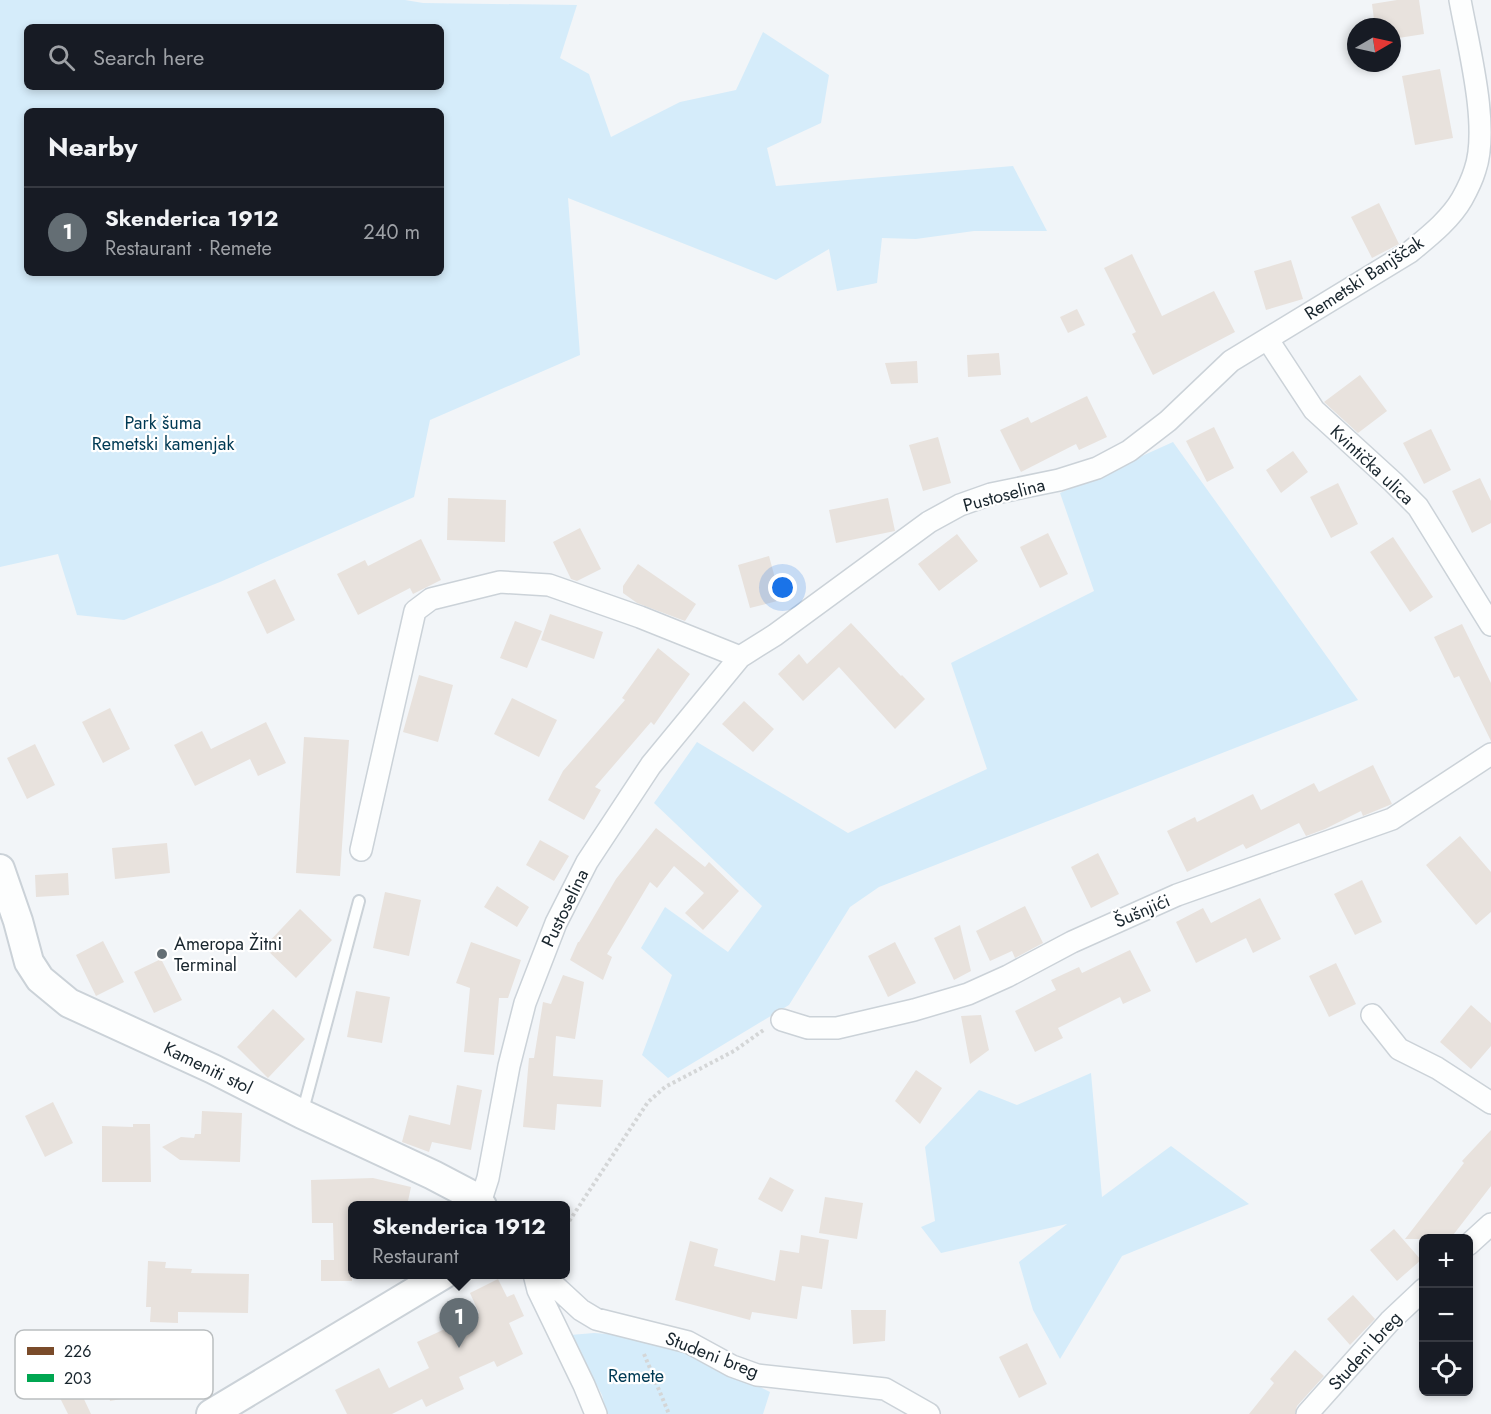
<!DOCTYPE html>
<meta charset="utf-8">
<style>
:root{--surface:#171b24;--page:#20242c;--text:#f1f3f6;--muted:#9ea1a6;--line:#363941;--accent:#646e74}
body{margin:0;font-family:Jost,sans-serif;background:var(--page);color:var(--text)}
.controls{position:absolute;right:18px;bottom:18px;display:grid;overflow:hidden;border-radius:9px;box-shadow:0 3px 9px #0003}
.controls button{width:54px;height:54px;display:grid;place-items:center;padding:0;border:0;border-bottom:2px solid var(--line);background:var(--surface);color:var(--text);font:30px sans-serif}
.compass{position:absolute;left:1347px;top:18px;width:54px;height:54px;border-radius:50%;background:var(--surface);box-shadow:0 3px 9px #0003;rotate:81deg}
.you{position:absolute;left:783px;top:588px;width:21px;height:21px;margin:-15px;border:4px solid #fff;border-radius:50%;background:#1a73e8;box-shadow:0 0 0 9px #1a73e833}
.badge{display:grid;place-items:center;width:39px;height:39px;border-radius:50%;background:var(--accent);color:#fff;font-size:20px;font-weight:700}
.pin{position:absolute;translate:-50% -50px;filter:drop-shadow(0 2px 3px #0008)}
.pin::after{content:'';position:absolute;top:32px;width:21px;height:18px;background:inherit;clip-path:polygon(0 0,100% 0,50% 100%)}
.popup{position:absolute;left:348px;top:1201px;width:222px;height:78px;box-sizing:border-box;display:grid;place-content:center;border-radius:9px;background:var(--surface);filter:drop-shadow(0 2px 4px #0005);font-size:20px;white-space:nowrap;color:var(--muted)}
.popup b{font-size:22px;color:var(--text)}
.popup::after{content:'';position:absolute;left:50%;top:100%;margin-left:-12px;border:12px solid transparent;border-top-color:var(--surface)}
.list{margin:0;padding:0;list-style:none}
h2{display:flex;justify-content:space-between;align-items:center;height:78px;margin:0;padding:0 24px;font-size:26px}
h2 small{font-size:20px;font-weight:400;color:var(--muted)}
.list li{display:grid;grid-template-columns:39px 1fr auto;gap:18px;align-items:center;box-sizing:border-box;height:90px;padding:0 24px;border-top:2px solid var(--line)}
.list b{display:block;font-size:22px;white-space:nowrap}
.list p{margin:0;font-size:20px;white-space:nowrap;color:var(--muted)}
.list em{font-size:20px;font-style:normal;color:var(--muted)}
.icon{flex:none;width:33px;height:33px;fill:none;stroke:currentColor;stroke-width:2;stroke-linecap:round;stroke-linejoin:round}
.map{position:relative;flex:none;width:1491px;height:1414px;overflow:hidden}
.search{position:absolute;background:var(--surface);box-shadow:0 3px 9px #0003;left:24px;top:24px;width:420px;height:66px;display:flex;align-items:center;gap:15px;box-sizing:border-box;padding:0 21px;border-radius:9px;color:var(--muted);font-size:22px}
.panel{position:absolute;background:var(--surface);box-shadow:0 3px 9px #0003;left:24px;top:108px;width:420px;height:168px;border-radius:9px}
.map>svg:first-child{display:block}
.green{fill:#d5ecfa;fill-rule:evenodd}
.building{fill:#e8e2dd}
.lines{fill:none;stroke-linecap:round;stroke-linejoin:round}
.lane-casing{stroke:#cbd2d8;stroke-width:14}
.street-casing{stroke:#cbd2d8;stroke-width:24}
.secondary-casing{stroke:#cbd2d8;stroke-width:32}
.path{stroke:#d4d6d7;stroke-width:4;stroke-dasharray:3 3;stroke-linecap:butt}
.lane{stroke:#fdfefe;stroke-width:10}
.street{stroke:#fdfefe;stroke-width:21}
.secondary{stroke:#fdfefe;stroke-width:28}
.poi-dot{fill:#646e74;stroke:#fff;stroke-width:2}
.labels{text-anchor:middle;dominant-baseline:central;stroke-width:4.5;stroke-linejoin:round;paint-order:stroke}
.street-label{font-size:18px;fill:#18252d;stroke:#fff}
.park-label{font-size:18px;fill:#003a54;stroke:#fff}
.poi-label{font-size:18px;fill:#18252d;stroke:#fff;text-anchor:start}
.key{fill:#fff;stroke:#babec0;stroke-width:1.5}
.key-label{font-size:16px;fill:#18252d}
</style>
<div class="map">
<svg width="1491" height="1414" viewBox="0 0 1491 1414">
<rect width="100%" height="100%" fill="#f2f5f8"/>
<!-- green -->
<path class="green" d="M0 0H405L423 3 577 5 560 58 589 74 611 137 680 102 736 90 763 32 829 75 821 123 767 148 776 186 1013 166 1047 231H974L916 239 882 238 877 283 837 291 829 249 776 280 568 198 580 355 430 420 414 497 220 582 124 620 77 615 58 554 0 567ZM27 27H441V87H27ZM27 111H441V273H27Z
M1173 442 1358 700 879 887 850 907 789 1005 668 1078 642 1055 672 975 641 948 665 907 728 952 762 906 654 803 697 742 848 833 987 769 951 663 1094 591 1060 493Z
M1091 1073 1102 1197 1171 1146 1249 1204 1122 1256 1060 1359 1033 1310 1019 1262 1067 1224 941 1253 921 1227 935 1221 925 1147 979 1090 1017 1105Z
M594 1333 622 1335 682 1348 770 1392 763 1414H607L602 1395 570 1335Z"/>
<!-- building -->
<path class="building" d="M1397 0H1419L1424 34 1392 39V27H1375L1372 4Z
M1440 69 1453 138 1415 145 1402 76Z
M1379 203 1399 244 1372 258 1351 217Z
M1132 254 1162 316 1214 291 1235 332 1153 375 1132 334 1136 332 1104 268Z
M1291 260 1303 299 1266 310 1254 271Z
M1077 309 1085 325 1068 333 1060 317Z
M999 353 1001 375 968 377 967 355Z
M917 361 918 383 891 384 885 363Z
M1360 375 1387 411 1358 433 1324 402Z
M1087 396 1107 437 1079 450 1076 444 1021 472 1000 430 1028 417 1031 423Z
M1214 427 1234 468 1207 482 1186 441Z
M1431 429 1451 470 1424 484 1403 443Z
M938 437 951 483 923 491 909 445Z
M1293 451 1308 472 1281 493 1266 470Z
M1480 478 1491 501V523L1472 533 1452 491Z
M1338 483 1358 524 1331 538 1310 497Z
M448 498 506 500 505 542 447 540Z
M888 498 895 531 836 543 829 510Z
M580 528 601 569 577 581 571 579 553 542Z
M1048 533 1068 574 1040 588 1020 547Z
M957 534 978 561 939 591 918 564Z
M1393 537 1433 597 1410 612 1370 552Z
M421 539 441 580 413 594 410 588 358 615 337 574 365 560 368 566Z
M769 556 781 600 750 608 738 565Z
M638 564 696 604 685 621 637 603 623 593V586Z
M275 579 295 620 267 634 247 592Z
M550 614 603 632 594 659 541 640Z
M515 621 542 631 527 668 500 658Z
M851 623 901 676 902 675 925 699 895 729 839 667 803 701 778 674 799 654 807 664Z
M1462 624 1491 683V741L1459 676 1454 678 1434 637Z
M658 648 690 674 654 725 651 722 595 787 601 790 584 820 548 800 563 771 625 700 622 698Z
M419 675 453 685 438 742 403 732Z
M512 698 557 720 539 757 494 734Z
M744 701 774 729 753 752 722 724Z
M110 708 130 749 103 763 82 722Z
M266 722 286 763 258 776 250 759 195 786 174 745 202 731 211 749Z
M304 737 349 740 340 876 296 873Z
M35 744 55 785 27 799 7 758Z
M1373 765 1392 804 1363 816 1361 811 1325 829 1306 836 1299 823 1246 849 1243 844 1187 872 1167 831 1195 817 1197 822 1253 794 1261 810 1314 783 1319 792Z
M656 828 705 867 709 862 739 891 703 930 685 913 704 893 674 866 657 888 650 882 607 954 612 957 603 980 570 960 578 942H579L616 879Z
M1460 836 1491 872V912L1476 925 1426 865Z
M540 840 569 856 554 881 526 865Z
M167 843 170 873 115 879 112 848Z
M1098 853 1119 894 1091 908 1071 867Z
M68 873 69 895 36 897 35 875Z
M1362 880 1382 922 1355 935 1334 894Z
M497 886 529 907 517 927 484 907Z
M385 892 421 900 409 956 373 948Z
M1260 898 1281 939 1253 953 1246 938 1196 963 1176 922 1203 908 1211 923Z
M1025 906 1043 943 1015 958 1012 951 990 961 976 931Z
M300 909 332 940 296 978 264 947Z
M960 925 971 971 954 980 934 938Z
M103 941 124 982 96 996 76 955Z
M471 942 521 960 508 998H499L494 1055 464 1052 470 988 456 983Z
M895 942 916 983 888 997 868 956Z
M1130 950 1151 991 1123 1004 1120 997 1058 1028 1063 1038 1035 1052 1015 1011 1056 990 1051 980 1079 967 1082 973Z
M161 959 182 1000 154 1013 134 972Z
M1336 963 1356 1004 1329 1017 1309 976Z
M563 975 584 982 575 1039 556 1036 553 1076 603 1080 601 1107 557 1104 555 1130 523 1127 529 1058H534L543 1002 551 1004Z
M356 991 390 997 382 1043 347 1037Z
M1471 1005 1491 1023V1046L1471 1069 1440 1042Z
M273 1009 305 1039 268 1078 237 1047Z
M981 1015 989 1050 970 1064 961 1016Z
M916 1070 942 1088 920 1124 895 1101Z
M457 1085 482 1090 471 1150 432 1142 429 1152 402 1142 409 1115 450 1125Z
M53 1102 73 1143 45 1157 25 1116Z
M202 1111 242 1113 240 1162 180 1160 162 1147 181 1137 194 1138 195 1134H201Z
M133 1124H150L151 1182H102V1126L133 1127Z
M1491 1130V1186L1450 1239H1405L1464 1163 1462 1161Z
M770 1177 794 1190 782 1212 758 1199Z
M373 1178 411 1187 407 1206H352V1281H321V1260H334L333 1223H312L311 1180Z
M825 1197 863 1203 857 1239 819 1233Z
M1394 1229 1421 1260 1397 1281 1370 1250Z
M801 1235 829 1240 822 1289 802 1286 797 1319 752 1312 750 1320 675 1300 690 1241 718 1249 714 1266 775 1281 780 1250 799 1253Z
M148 1261 166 1262 165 1268 192 1269 191 1273 249 1274 248 1313 178 1312V1323L150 1322 151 1307H146Z
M498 1279 507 1297 514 1294 524 1316 509 1323 523 1354 497 1367 494 1361 459 1377 464 1389 426 1407 422 1399 392 1414H347L335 1390 379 1368 389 1388 429 1368 417 1342 479 1313 470 1293Z
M1353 1295 1375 1319 1350 1345 1327 1319Z
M851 1310H886L885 1341 853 1344Z
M1027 1343 1047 1384 1019 1398 999 1357Z
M1295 1350 1324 1376 1297 1406 1295 1414H1249L1274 1383 1270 1379Z
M61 1353 82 1395 91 1414H68L42 1362Z
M148 1355 155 1393 110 1401 103 1364Z"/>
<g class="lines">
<defs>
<path id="lane" d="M302 1114 359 901"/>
<path id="street" d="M1268 340 1314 410 1393 482 1418 507 1491 625
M361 850 415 611 431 599 500 582 549 585 640 617 740 657
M1372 1015 1399 1049 1437 1068 1491 1103
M782 1020 808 1028H837L914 1010 968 994 1008 976 1072 942 1177 895 1392 819 1491 754
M480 1203 488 1178 509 1066 525 1003 556 923 587 862 651 765 740 657 775 635 929 522 960 505 991 494 1059 480 1097 468 1129 451 1168 421 1231 361 1410 252C1428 237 1450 220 1462 199 1467 190 1472 180 1475 170 1490 127 1468 45 1460 0
M1468 1245 1491 1224
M534 1274 538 1290 584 1385 596 1414
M542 1274 581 1310 596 1319 688 1342 732 1366 757 1375 885 1389 929 1414
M1307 1414 1390 1321 1424 1289"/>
<path id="secondary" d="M0 869 18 921 29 962 40 979 69 1003 213 1069 302 1114 433 1175 473 1196 482 1206
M211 1414 444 1274"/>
</defs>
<!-- lane casing -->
<use href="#lane" class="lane-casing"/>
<!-- street casing -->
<use href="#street" class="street-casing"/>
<!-- secondary casing -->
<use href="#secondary" class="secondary-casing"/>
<!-- path -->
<path class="path" d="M566 1226 648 1102 665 1087 734 1051 765 1029
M644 1354 669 1414"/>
<!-- lane -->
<use href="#lane" class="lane"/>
<!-- street -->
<use href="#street" class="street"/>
<!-- secondary -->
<use href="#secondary" class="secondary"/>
</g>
<!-- markers -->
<circle class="poi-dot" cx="162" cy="954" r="6"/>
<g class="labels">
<!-- street labels -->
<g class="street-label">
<text transform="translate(1364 278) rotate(-33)">Remetski Banjščak</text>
<text transform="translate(1372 465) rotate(43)">Kvintička ulica</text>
<text transform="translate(1004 495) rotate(-15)">Pustoselina</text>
<text transform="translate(565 908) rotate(-64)">Pustoselina</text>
<text transform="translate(1142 911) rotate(-23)">Šušnjići</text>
<text transform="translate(208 1068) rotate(26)">Kameniti stol</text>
<text transform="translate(1365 1351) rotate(-48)">Studeni breg</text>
<text transform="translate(712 1355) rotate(21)">Studeni breg</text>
</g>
<!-- park labels -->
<g class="park-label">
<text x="163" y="423">Park šuma<tspan x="163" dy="21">Remetski kamenjak</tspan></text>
<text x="636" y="1376">Remete</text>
</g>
<!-- poi labels -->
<g class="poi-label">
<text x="174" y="944">Ameropa Žitni<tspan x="174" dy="21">Terminal</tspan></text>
</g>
</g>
<!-- legend -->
<rect x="15" y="1330" width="198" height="69" rx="9" class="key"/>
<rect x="27" y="1347" width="27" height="8" fill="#7a4b2a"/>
<rect x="27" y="1374" width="27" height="8" fill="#00a651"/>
<g class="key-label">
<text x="64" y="1357">226</text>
<text x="64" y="1384">203</text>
</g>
</svg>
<div class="controls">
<button>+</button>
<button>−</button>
<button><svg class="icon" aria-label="locate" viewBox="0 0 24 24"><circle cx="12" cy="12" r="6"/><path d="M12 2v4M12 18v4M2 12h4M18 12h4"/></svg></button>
</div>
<svg class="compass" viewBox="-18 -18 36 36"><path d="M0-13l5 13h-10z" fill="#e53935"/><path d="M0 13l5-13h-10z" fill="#9ea1a6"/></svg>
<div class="you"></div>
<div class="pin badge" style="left:459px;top:1348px">1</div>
<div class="popup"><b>Skenderica 1912</b>Restaurant</div>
<div class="search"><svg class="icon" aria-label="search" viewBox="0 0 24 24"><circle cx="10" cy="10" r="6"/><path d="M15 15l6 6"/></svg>Search here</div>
<section class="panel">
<h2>Nearby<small></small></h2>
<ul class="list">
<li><span class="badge">1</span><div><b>Skenderica 1912</b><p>Restaurant · Remete</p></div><em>240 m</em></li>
</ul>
</section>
</div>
